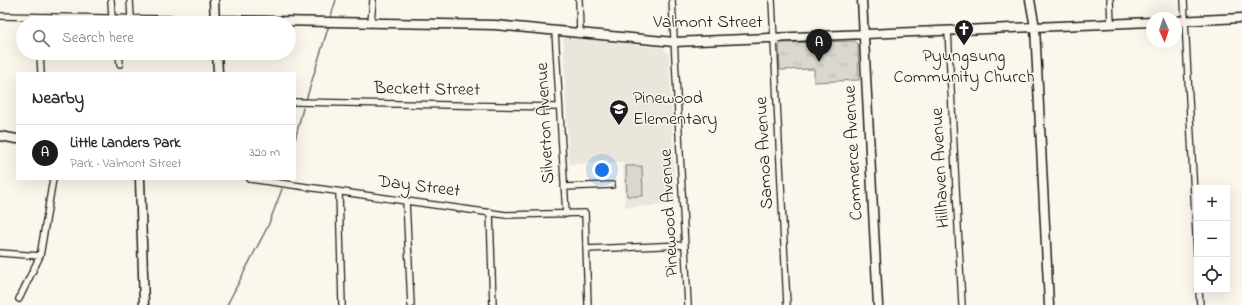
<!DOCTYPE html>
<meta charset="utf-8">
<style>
:root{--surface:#fff;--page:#f7f7f7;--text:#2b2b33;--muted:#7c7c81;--line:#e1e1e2;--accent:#1c1c1c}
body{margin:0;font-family:"Indie Flower",sans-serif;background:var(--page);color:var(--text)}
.controls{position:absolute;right:12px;bottom:12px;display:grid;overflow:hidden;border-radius:0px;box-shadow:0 4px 16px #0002}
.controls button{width:36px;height:36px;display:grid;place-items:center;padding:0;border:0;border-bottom:1px solid var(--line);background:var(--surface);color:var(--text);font:20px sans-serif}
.compass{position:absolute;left:1146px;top:12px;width:36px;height:36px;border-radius:50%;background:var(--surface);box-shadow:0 4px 16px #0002;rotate:177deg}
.you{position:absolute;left:602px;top:170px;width:14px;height:14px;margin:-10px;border:3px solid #fff;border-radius:50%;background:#1a73e8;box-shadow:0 0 0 6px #1a73e833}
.badge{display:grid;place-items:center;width:26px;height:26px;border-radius:50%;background:var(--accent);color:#fff;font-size:13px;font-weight:700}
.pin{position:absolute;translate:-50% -33px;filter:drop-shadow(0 1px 2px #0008)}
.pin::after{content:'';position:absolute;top:21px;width:14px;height:12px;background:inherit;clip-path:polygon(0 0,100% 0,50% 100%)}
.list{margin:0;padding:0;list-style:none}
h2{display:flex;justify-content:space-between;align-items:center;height:52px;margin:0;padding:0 16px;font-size:17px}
h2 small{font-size:13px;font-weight:400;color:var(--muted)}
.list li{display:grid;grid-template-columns:26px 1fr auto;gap:12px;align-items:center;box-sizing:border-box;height:56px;padding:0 16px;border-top:1px solid var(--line)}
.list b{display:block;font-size:15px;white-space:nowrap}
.list p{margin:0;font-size:13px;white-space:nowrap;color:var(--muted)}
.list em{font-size:13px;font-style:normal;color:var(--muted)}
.icon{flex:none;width:22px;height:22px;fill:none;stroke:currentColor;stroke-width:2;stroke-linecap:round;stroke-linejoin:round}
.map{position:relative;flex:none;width:1242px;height:305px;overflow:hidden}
.search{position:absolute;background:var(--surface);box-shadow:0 4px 16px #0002;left:16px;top:16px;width:280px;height:44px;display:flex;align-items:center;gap:10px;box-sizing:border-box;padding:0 14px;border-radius:22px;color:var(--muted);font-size:15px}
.panel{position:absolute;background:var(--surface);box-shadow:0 4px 16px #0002;left:16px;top:72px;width:280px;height:108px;border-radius:0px}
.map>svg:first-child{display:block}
.built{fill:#eae6dc}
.green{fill:#dad7ce;stroke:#7b7a75}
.park{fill:url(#park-tufts);stroke:#7b7a75}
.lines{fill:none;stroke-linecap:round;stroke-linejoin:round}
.stream{stroke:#74726e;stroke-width:1.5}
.street-casing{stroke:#1c1c1c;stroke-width:8}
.secondary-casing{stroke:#1c1c1c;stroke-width:11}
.street{stroke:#fbf7ec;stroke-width:5.5}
.secondary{stroke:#fbf7ec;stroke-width:8}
.labels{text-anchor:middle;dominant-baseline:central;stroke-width:3;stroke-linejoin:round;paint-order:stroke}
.street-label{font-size:18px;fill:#1c1c1c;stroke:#fbf7ec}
.poi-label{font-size:18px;fill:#1c1c1c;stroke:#fbf7ec}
</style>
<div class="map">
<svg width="1242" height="305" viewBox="0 0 1242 305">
<defs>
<pattern id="park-tufts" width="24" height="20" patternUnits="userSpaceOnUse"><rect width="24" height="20" fill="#dad7ce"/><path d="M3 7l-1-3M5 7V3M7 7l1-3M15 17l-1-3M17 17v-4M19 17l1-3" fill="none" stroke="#bab8b0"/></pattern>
</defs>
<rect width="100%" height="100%" fill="#fbf7ec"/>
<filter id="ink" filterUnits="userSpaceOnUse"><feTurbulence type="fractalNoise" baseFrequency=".025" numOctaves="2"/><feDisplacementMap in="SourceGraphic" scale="8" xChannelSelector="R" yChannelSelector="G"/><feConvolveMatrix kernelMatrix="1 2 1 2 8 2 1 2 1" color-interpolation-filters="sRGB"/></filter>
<g filter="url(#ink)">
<!-- built -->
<path class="built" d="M563 37 663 48 669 54 675 205 625 207 623 162 569 164Z"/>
<!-- green -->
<path class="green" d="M626 166H642L643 196H627Z"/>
<!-- park -->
<path class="park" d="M855 41 858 44 859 80 814 82V69L780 70 779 46 781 43Z"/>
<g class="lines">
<!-- stream -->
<path class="stream" d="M330 19 336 0
M306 100 329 25
M295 140 303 108
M227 305 268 226 282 189"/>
<defs>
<path id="street" d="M111 0 112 18
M130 0 131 18
M579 0 580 33
M672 0 688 305
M772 0 787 305
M1110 0 1111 23
M1184 0 1197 254
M0 16 215 20
M38 17 39 23
M371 22 373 0
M948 30 962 305
M555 31 566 214
M40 53 41 73
M119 53 120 64
M295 102 559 107
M250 179 506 215 585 213 588 305
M564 187 612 185
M339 192 342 305
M406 201 411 305
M490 212 493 305
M586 249 685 245
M0 253 40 256
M1199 290 1200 305
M19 299 40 256 53 179"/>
<path id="secondary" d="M214 0 215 23
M862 0 878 305
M1030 0 1035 27 1049 305
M215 20 495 25 674 42 1152 22
M1176 21 1242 18
M217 53 218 73
M0 136 17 139
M140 179 144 305"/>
</defs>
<!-- street casing -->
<use href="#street" class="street-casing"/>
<!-- secondary casing -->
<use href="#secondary" class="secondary-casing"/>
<!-- street -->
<use href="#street" class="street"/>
<!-- secondary -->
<use href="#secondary" class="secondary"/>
</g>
</g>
<!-- icons -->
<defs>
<symbol id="church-pin" viewBox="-11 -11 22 30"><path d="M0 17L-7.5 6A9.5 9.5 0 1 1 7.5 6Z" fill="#1c1c1c" stroke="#fbf7ec"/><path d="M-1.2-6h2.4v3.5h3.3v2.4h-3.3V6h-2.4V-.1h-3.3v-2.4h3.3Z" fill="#fff"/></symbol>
<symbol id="school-pin" viewBox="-11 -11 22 30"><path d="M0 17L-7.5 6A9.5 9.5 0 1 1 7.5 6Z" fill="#1c1c1c" stroke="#fbf7ec"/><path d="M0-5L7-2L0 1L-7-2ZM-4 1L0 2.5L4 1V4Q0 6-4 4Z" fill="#fff"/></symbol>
</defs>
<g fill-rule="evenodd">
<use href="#church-pin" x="953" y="18" width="22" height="30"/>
<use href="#school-pin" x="608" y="98" width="22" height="30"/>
</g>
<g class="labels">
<!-- street labels -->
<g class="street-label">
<text x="708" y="23">Valmont Street</text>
<text transform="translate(427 90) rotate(1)">Beckett Street</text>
<text transform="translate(546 123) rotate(-93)">Silverton Avenue</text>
<text transform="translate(765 153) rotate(-93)">Samoa Avenue</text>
<text transform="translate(854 153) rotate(-93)">Commerce Avenue</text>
<text transform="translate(941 168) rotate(-93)">Hillhaven Avenue</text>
<text transform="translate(419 187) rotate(7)">Day Street</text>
<text transform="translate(670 213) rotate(-93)">Pinewood Avenue</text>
</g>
<!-- poi labels -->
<g class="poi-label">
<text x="964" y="57">Pyungsung<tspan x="964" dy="21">Community Church</tspan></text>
<text x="633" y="99" text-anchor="start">Pinewood<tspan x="633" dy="21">Elementary</tspan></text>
</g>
</g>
</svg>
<div class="controls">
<button>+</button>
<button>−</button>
<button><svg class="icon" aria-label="locate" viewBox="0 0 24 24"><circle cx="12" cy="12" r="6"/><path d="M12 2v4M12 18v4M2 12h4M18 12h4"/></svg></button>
</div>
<svg class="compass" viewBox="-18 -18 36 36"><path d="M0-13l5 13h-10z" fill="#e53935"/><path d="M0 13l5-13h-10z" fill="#7c7c81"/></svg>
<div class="you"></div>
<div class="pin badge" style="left:819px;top:62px">A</div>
<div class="search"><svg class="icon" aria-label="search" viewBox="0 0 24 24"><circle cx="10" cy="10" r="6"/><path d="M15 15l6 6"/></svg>Search here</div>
<section class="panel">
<h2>Nearby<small></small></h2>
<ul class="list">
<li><span class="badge">A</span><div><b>Little Landers Park</b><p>Park · Valmont Street</p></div><em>320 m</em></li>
</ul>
</section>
</div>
